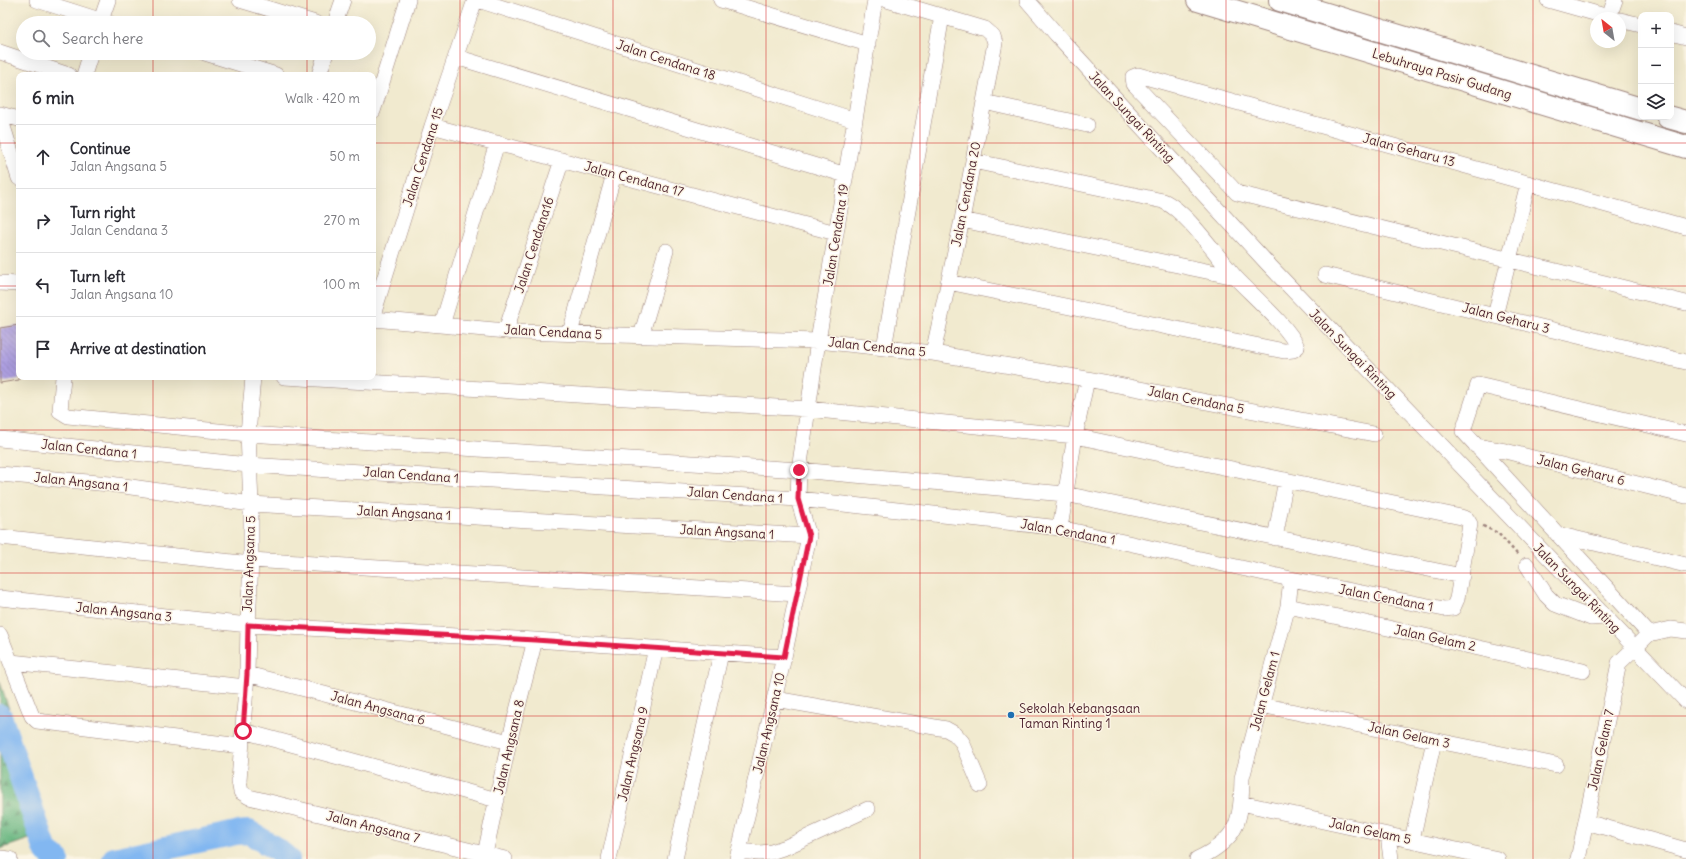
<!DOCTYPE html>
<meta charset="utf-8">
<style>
:root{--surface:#fff;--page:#f7f7f7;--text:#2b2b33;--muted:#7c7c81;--line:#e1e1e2}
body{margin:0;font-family:Delius,sans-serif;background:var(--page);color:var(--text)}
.controls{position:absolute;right:12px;top:12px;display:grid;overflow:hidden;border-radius:8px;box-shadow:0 4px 16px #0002}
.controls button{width:36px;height:36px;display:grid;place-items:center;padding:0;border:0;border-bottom:1px solid var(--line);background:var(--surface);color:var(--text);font:20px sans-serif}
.compass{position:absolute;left:1590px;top:12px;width:36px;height:36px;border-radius:50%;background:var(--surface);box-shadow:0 4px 16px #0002;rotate:329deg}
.stop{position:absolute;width:12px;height:12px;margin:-9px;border:3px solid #e11d48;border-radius:50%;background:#fff}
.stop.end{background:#e11d48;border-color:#fff;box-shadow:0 1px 4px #0008}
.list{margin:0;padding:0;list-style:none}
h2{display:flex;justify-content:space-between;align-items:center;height:52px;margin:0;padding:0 16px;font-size:17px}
h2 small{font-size:13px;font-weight:400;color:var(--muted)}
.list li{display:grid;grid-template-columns:26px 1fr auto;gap:12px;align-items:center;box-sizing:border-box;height:64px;padding:0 16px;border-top:1px solid var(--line)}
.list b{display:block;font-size:15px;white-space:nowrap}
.list p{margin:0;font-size:13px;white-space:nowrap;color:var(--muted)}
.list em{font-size:13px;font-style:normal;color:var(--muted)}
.icon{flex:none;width:22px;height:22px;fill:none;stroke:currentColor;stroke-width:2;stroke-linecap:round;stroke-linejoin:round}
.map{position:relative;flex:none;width:1686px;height:859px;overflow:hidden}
.search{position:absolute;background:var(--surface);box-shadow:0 4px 16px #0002;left:16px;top:16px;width:360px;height:44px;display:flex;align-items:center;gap:10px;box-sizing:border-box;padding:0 14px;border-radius:22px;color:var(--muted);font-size:15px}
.panel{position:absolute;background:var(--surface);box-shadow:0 4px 16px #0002;left:16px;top:72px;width:360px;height:308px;border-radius:8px}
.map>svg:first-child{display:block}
.forest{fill:url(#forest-firs);stroke:#586a56}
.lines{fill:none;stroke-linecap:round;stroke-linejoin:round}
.river{stroke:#82b7f1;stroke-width:24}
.building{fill:url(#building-back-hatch)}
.minor-casing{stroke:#9e847d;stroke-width:16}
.highway-casing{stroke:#9e847d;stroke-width:24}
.path{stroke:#9e847d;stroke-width:2.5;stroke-dasharray:3 3;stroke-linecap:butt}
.minor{stroke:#fff;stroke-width:15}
.highway{stroke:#fff;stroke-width:22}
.route{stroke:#e11d48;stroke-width:5}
.grid{fill:none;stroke:#d62828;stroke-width:1;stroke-opacity:0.55}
.poi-dot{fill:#1f6fb2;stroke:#fcf5e5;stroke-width:1.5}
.labels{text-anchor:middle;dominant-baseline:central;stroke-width:3;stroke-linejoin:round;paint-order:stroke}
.street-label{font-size:13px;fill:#4a1f2b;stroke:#fcf5e5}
.poi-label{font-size:13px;fill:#4a1f2b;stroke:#fcf5e5;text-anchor:start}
</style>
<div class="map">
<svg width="1686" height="859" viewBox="0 0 1686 859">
<defs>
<pattern id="forest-firs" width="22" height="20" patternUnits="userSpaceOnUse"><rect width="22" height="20" fill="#67b680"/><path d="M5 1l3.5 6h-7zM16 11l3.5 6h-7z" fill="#579369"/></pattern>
<pattern id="building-back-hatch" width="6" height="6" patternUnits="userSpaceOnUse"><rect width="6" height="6" fill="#afa0e3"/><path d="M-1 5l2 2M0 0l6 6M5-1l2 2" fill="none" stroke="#9082b8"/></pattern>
</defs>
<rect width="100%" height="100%" fill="#fcf5e5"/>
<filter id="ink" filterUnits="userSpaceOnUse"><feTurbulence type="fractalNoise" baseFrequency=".025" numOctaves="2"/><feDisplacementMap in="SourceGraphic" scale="8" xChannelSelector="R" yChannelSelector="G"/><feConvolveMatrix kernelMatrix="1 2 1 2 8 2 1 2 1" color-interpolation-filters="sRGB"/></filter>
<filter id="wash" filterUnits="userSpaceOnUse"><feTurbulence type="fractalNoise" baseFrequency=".012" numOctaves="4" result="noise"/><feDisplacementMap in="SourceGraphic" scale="16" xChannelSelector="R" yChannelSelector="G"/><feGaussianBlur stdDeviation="0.9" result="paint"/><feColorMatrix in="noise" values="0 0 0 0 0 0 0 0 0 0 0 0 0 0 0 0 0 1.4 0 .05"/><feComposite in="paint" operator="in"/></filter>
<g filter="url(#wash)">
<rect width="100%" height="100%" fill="#f1eacf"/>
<!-- forest -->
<path class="forest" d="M0 682 50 832 0 849Z"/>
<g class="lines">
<!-- river -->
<path class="river" d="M0 716 46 851 57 859
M114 859 236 833 249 832 276 849 288 859"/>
</g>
<g id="blocks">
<!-- building -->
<path class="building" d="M19 325V380L0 383V328Z"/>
</g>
</g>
<g filter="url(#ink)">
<use href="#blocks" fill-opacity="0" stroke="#9e847d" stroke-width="1"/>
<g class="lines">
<defs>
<path id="minor" d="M37 0 109 23
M240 0 315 23
M478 0 855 120
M721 0 868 44
M887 0 985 29 993 36 995 43 962 220 933 353
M1027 0 1057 35 1268 264 1686 701
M1548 0 1612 18
M1609 17 1615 0
M1620 20 1641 25
M100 23 108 0
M335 23 343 0
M1671 33 1686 37
M0 52 69 75
M205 53 276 75
M456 57 846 175
M84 75 91 53
M319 75 326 53
M984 102 1087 125
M373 111 408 0
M0 114 19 119
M0 117 19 178
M432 126 836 233
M962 220 1235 277
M1686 227 1138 75 1133 77 1134 84 1237 193 1686 303
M1325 275 1686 362
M948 282 1284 351 1293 350 1297 347C1290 328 1252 295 1236 278 1218 258 1187 211 1163 201L973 161
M0 283 19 284
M373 315 432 126 475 0
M1495 316 1528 183
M373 319 518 332 818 341 933 353 1087 379 1374 434
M442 325 497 143
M506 330 562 160
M570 333 614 174
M641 336 666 251
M884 348 942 16
M63 377 60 411 68 416 248 434 799 470 1065 494 1462 576
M253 377 248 434 251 504V560L248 625 247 674 239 781 241 792 249 797 505 859
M0 439 248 465 798 499 1060 528 1291 579 1444 609 1453 608 1457 599 1470 524 1467 519 1461 517 1075 436 808 409 284 377
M1476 446 1505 451 1686 496
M0 474 110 484 251 504 809 536
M1060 528 1075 436 1087 379
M1557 534 1686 565
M0 537 251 564
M1275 538 1286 480
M251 560 797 594
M1527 565 1546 595 1555 604 1591 618 1605 617
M0 598 248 625 535 640 784 657
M1288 606 1583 671
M1649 634 1463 431 1478 385 1686 434
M0 635 32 716 37 721 241 746
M11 662 246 687
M247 674 509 742
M775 699 946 729 955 734 962 742 980 785
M1261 705 1556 765
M243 731 497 800
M1241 803 1498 859
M1586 822 1686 850
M1388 835 1391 859
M1412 840 1434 741
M739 851 759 853 771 852 786 847 868 809
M485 854 509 742 535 640
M0 858 10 859
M609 859 656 648
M675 859 721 653
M737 859 784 657 809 536 798 499 799 470 818 341 875 0
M1197 859C1239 839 1241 821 1242 778L1288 606 1291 579
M1578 859 1619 663 1649 634 1671 629 1686 631"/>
<path id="highway" d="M1198 0 1686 147
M1280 0 1641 109
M1668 117 1686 122"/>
</defs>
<!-- minor casing -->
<use href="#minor" class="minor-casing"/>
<!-- highway casing -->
<use href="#highway" class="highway-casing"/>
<!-- path -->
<path class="path" d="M1483 526 1498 533 1518 555"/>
<!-- minor -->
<use href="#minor" class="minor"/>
<!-- highway -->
<use href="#highway" class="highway"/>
</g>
</g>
<g class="lines" filter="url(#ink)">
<!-- route -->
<path class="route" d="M243 731 247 674 248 625 535 640 784 657 809 536 798 499 799 470"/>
</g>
<!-- grid -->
<path class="grid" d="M153 0V23M307 0V23M460 0V859M613 0V859M766 0V859M920 0V859M1073 0V859M1226 0V859M1379 0V859M1533 0V859M153 53V75M307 53V75M0 143H19M373 143H1686M0 286H19M373 286H1686M153 377V859M307 377V859M0 430H1686M0 573H1686M0 716H1686"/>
<!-- markers -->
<circle class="poi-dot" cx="1011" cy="715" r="4"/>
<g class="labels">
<!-- street labels -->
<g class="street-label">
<text transform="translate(666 60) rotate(18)">Jalan Cendana 18</text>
<text transform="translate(1442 74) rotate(17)">Lebuhraya Pasir Gudang</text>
<text transform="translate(1132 117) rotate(47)">Jalan Sungai Rinting</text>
<text transform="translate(1409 150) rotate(15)">Jalan Geharu 13</text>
<text transform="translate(423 157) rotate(-72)">Jalan Cendana 15</text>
<text transform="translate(634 179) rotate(15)">Jalan Cendana 17</text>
<text transform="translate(966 194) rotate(-79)">Jalan Cendana 20</text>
<text transform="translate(836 235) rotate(-81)">Jalan Cendana 19</text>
<text transform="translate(534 245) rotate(-72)">Jalan Cendana16</text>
<text transform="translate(1506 318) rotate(14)">Jalan Geharu 3</text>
<text transform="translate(553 332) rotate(3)">Jalan Cendana 5</text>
<text transform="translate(877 347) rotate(6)">Jalan Cendana 5</text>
<text transform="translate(1353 354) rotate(46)">Jalan Sungai Rinting</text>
<text transform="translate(1196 400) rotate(11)">Jalan Cendana 5</text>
<text transform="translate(89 449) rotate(6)">Jalan Cendana 1</text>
<text transform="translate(1581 470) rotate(14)">Jalan Geharu 6</text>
<text transform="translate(411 475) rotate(4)">Jalan Cendana 1</text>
<text transform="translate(81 482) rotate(6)">Jalan Angsana 1</text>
<text transform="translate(735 495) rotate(4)">Jalan Cendana 1</text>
<text transform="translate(404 513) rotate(3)">Jalan Angsana 1</text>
<text transform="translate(727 532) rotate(3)">Jalan Angsana 1</text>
<text transform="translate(1068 532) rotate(10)">Jalan Cendana 1</text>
<text transform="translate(249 564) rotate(-88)">Jalan Angsana 5</text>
<text transform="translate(1577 588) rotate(46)">Jalan Sungai Rinting</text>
<text transform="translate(1386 598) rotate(11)">Jalan Cendana 1</text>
<text transform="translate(124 612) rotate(6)">Jalan Angsana 3</text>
<text transform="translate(1435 638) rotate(12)">Jalan Gelam 2</text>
<text transform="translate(1265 691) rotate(-75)">Jalan Gelam 1</text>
<text transform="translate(378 708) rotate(15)">Jalan Angsana 6</text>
<text transform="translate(769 723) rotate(-77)">Jalan Angsana 10</text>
<text transform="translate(1409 735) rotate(12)">Jalan Gelam 3</text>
<text transform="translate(509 747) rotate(-77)">Jalan Angsana 8</text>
<text transform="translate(1601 750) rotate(-78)">Jalan Gelam 7</text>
<text transform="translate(633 754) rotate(-77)">Jalan Angsana 9</text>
<text transform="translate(373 827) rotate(14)">Jalan Angsana 7</text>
<text transform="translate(1370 831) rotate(12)">Jalan Gelam 5</text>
</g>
<!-- poi labels -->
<g class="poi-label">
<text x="1019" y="708">Sekolah Kebangsaan<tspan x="1019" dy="15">Taman Rinting 1</tspan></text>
</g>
</g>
</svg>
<div class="controls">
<button>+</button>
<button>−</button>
<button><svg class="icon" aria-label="layers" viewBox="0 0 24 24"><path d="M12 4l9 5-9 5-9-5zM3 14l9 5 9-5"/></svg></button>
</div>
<svg class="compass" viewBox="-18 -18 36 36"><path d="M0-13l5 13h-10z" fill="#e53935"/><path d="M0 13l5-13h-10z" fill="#7c7c81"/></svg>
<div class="stop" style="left:243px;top:731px"></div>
<div class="stop end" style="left:799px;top:470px"></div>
<div class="search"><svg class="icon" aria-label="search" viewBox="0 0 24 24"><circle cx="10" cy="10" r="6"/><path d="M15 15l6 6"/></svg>Search here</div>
<section class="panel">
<h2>6 min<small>Walk · 420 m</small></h2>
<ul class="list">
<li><svg class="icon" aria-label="ahead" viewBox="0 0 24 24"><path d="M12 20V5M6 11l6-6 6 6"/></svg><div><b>Continue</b><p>Jalan Angsana 5</p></div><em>50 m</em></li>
<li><svg class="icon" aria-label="right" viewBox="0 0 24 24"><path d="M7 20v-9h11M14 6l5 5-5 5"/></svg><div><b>Turn right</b><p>Jalan Cendana 3</p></div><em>270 m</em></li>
<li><svg class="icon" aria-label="left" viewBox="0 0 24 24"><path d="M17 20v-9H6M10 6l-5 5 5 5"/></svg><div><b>Turn left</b><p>Jalan Angsana 10</p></div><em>100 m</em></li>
<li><svg class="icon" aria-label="arrive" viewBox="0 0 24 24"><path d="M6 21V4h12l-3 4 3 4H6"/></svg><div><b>Arrive at destination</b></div></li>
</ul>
</section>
</div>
